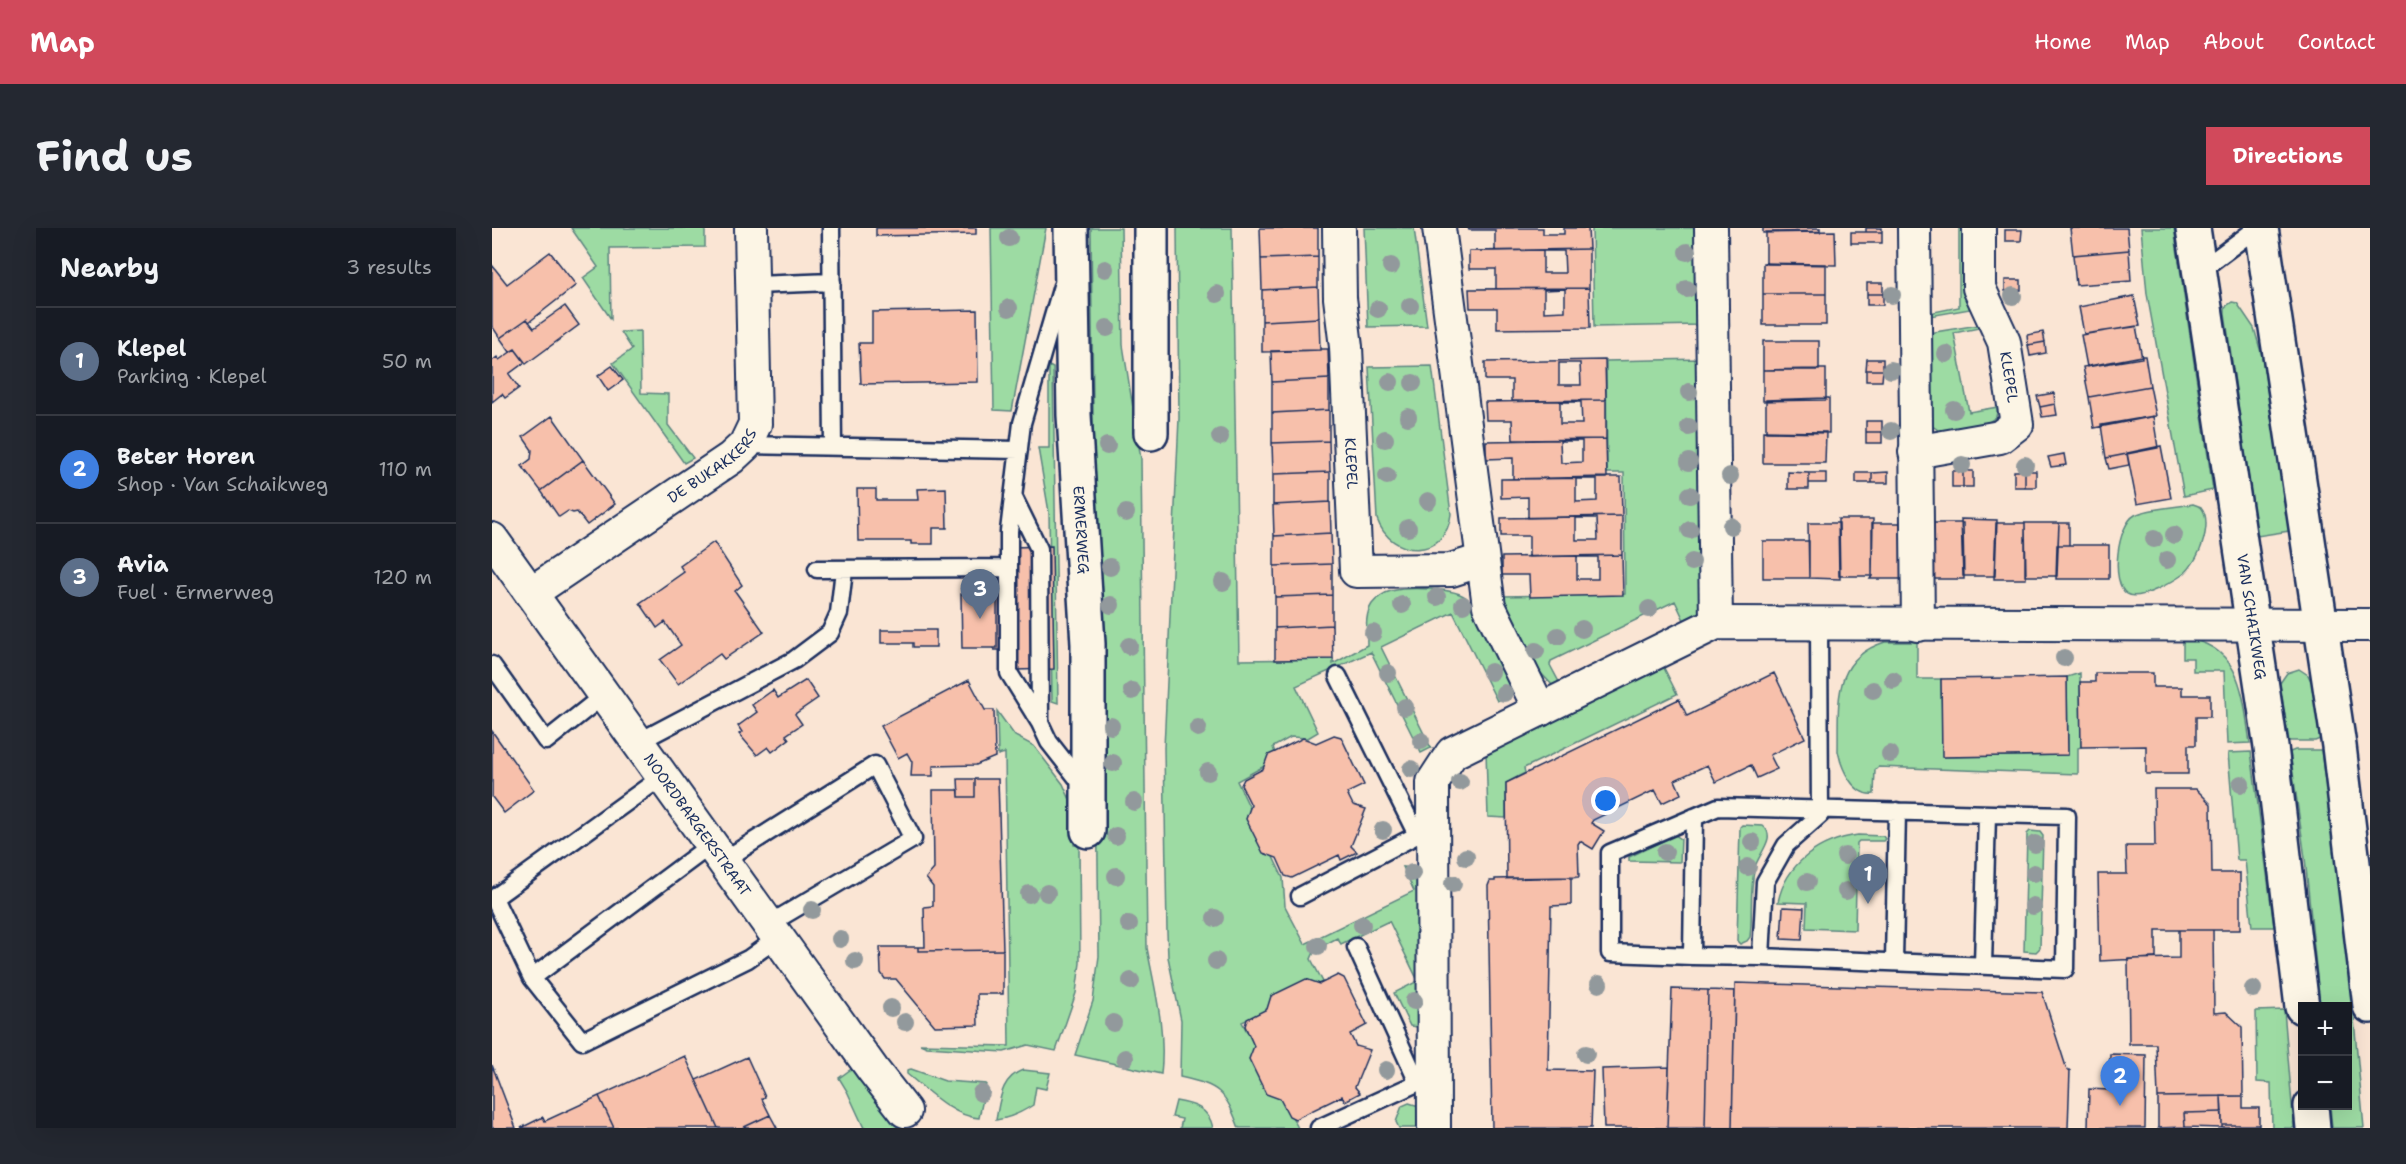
<!DOCTYPE html>
<meta charset="utf-8">
<style>
:root{--surface:#171b24;--page:#242831;--text:#f1f3f6;--muted:#9ea1a6;--line:#363941;--accent:#d1495b}
body{margin:0;font-family:"Shantell Sans",sans-serif;background:var(--page);color:var(--text)}
.controls{position:absolute;right:18px;bottom:18px;display:grid;overflow:hidden;border-radius:0px;box-shadow:0 6px 24px #0002}
.controls button{width:54px;height:54px;display:grid;place-items:center;padding:0;border:0;border-bottom:2px solid var(--line);background:var(--surface);color:var(--text);font:30px sans-serif}
.you{position:absolute;left:1114px;top:573px;width:21px;height:21px;margin:-15px;border:4px solid #fff;border-radius:50%;background:#1a73e8;box-shadow:0 0 0 9px #1a73e833}
.badge{display:grid;place-items:center;width:39px;height:39px;border-radius:50%;background:var(--accent);color:#fff;font-size:20px;font-weight:700}
.pin{position:absolute;translate:-50% -50px;filter:drop-shadow(0 2px 3px #0008)}
.pin::after{content:'';position:absolute;top:32px;width:21px;height:18px;background:inherit;clip-path:polygon(0 0,100% 0,50% 100%)}
.list{margin:0;padding:0;list-style:none}
h2{display:flex;justify-content:space-between;align-items:center;height:78px;margin:0;padding:0 24px;font-size:26px}
h2 small{font-size:20px;font-weight:400;color:var(--muted)}
.list li{display:grid;grid-template-columns:39px 1fr auto;gap:18px;align-items:center;box-sizing:border-box;height:108px;padding:0 24px;border-top:2px solid var(--line)}
.list b{display:block;font-size:22px;white-space:nowrap}
.list p{margin:0;font-size:20px;white-space:nowrap;color:var(--muted)}
.list em{font-size:20px;font-style:normal;color:var(--muted)}
.map{position:relative;flex:none;width:1878px;height:900px;overflow:hidden;border-radius:0px}
header{display:flex;align-items:center;gap:36px;box-sizing:border-box;height:84px;padding:0 30px;background:var(--accent);color:#fff}
header strong{font-size:28px}
nav{display:flex;gap:33px;margin-inline-start:auto;font-size:21px}
.intro{display:flex;align-items:center;justify-content:space-between;box-sizing:border-box;height:144px;padding:0 36px}
h1{margin:0;font-size:42px}
.button{padding:15px 27px;border-radius:0px;background:var(--accent);color:#fff;font-size:21px;font-weight:700}
main{display:flex;gap:36px;padding:0 36px}
aside{flex:1;background:var(--surface);border-radius:0px;box-shadow:0 6px 24px #0002}
.map>svg:first-child{display:block}
.green{fill:#9ddba3;stroke:#5c8580;stroke-width:1.5}
.building{fill:#f7c0ab;stroke:#1b2f5e;stroke-width:1.5;fill-rule:evenodd}
.lines{fill:none;stroke-linecap:round;stroke-linejoin:round}
.lane-casing{stroke:#1b2f5e;stroke-width:21}
.street-casing{stroke:#1b2f5e;stroke-width:36}
.secondary-casing{stroke:#1b2f5e;stroke-width:38}
.lane{stroke:#fcf5e5;stroke-width:16}
.street{stroke:#fcf5e5;stroke-width:32}
.secondary{stroke:#fcf5e5;stroke-width:33}
.tree{fill:#92999c}
.labels{text-anchor:middle;dominant-baseline:central;stroke-width:4.5;stroke-linejoin:round;paint-order:stroke}
.street-label{font-size:15px;fill:#1b2f5e;stroke:#fcf5e5}
</style>
<header>
<strong>Map</strong>
<nav><a>Home</a><a>Map</a><a>About</a><a>Contact</a></nav>
</header>
<div class="intro"><h1>Find us</h1><a class="button">Directions</a></div>
<main>
<aside>
<h2>Nearby<small>3 results</small></h2>
<ul class="list">
<li><span class="badge" style="background:#5c6f8a">1</span><div><b>Klepel</b><p>Parking · Klepel</p></div><em>50 m</em></li>
<li><span class="badge" style="background:#3f7fe0">2</span><div><b>Beter Horen</b><p>Shop · Van Schaikweg</p></div><em>110 m</em></li>
<li><span class="badge" style="background:#5c6f8a">3</span><div><b>Avia</b><p>Fuel · Ermerweg</p></div><em>120 m</em></li>
</ul>
</aside>
<div class="map">
<svg width="1878" height="900" viewBox="0 0 1878 900">
<rect width="100%" height="100%" fill="#fae5d4"/>
<filter id="ink" filterUnits="userSpaceOnUse"><feTurbulence type="fractalNoise" baseFrequency=".0167" numOctaves="2"/><feDisplacementMap in="SourceGraphic" scale="12" xChannelSelector="R" yChannelSelector="G"/><feConvolveMatrix kernelMatrix="1 2 1 2 8 2 1 2 1" color-interpolation-filters="sRGB"/></filter>
<g filter="url(#ink)">
<!-- green -->
<path class="green" d="M79 0H213V19L118 20 119 91 91 50 106 39Z
M499 0H554L520 183 502 182Z
M599 0H629L631 117 649 231 655 720C663 762 674 802 669 846L583 827 601 773 607 728Z
M685 0H740L747 432 841 431V436L875 417C875 404 872 388 880 376 885 370 891 365 899 363 915 359 964 359 976 371 990 387 1010 432 1021 453L1024 464 1005 473 961 384 889 419 939 520 929 525 879 424 804 458 826 504 816 510 799 509 781 519 785 531 745 553 791 650 793 678 813 716 922 663 911 639 921 640 926 646 928 797 926 799 918 798 902 765 926 753 897 693 849 716 845 710 823 722 819 731 831 754 750 794 806 900H747C733 863 728 858 688 849L689 792 676 729 675 704 672 520 687 190Z
M872 0H922L935 98 876 99Z
M1100 0H1208L1209 97 1102 99Z
M1467 0H1472V67L1478 81 1438 88 1437 85 1467 79Z
M1649 0H1682L1721 262 1692 268 1655 66Z
M1740 74 1745 75 1762 100 1770 128 1797 303 1765 308 1733 85V79Z
M1486 97 1487 100 1462 105 1477 184 1506 179 1504 189 1492 197 1449 204 1439 197 1437 105Z
M148 103 149 165 176 166V197L201 230 192 235 121 135 140 121 129 104Z
M1210 131 1209 384 1206 389 1193 394 1183 373 1059 433 1058 437 1067 454 1063 460 1046 442 1012 378 1011 368 1133 366 1132 245H1115L1114 133Z
M557 138 561 140 566 475 560 473 557 284 546 220H557Z
M940 138 959 286C954 332 899 331 885 291L877 139Z
M1701 276 1709 279C1718 290 1713 310 1708 322 1704 331 1700 338 1693 345 1682 353 1647 374 1635 366 1618 355 1625 297 1643 287 1656 280 1685 279 1701 276Z
M1691 410C1750 417 1751 468 1758 515L1735 516 1732 443H1701V430H1691Z
M1393 414H1425V451H1449L1451 529 1576 527 1575 449 1588 445 1589 519 1586 520V546L1386 539 1383 542 1382 566C1361 569 1349 539 1346 523 1347 476 1339 431 1393 414Z
M1171 438 1185 466 1032 540 1033 545 1014 555V590L996 589 994 523Z
M1807 441 1816 447 1820 455 1828 511 1823 513H1797L1788 455 1795 445Z
M505 483 523 508 542 518 571 556 579 574 582 592V617L587 618 588 735 584 765 564 823 536 817 512 824 435 819 428 816 517 818 513 525 506 527Z
M1803 522H1829L1855 716 1872 900H1840L1838 878H1856V778H1828L1813 630 1798 524Z
M1759 524 1782 699H1760L1753 632H1745L1736 525Z
M1250 597 1271 598C1285 609 1267 625 1263 639 1257 662 1261 685 1258 709L1255 713 1248 716 1245 713 1248 599Z
M1538 603 1548 604 1551 608 1548 720 1544 724 1532 723 1535 606Z
M1183 607 1189 611 1188 634 1137 633V629Z
M1366 607 1391 608 1393 611 1391 613H1367L1365 615 1363 702 1314 700 1315 675 1286 674C1294 635 1328 612 1366 607Z
M1792 782 1802 900H1780L1779 855 1765 854 1764 783Z
M362 839 409 900H372L355 863 347 850Z
M419 841 453 853 494 856 487 890C461 889 434 861 415 846V842Z
M531 842 558 845 554 861 544 859 541 877C529 885 518 890 504 892 508 871 509 850 531 842Z
M684 873C702 876 717 880 721 900H688L690 891 680 889Z
M917 875 927 878 930 900H907L904 894 910 878Z"/>
<!-- building -->
<path class="building" d="M384 0H484V6L384 8Z
M768 0H826V29L769 31Z
M976 0H1051V6H1072V0H1096L1097 21 1003 23V2H977Z
M1271 0H1328V4L1271 5Z
M1374 0H1390V4H1374Z
M1578 0H1635L1637 22 1581 27Z
M1513 2H1530L1529 13H1513Z
M1343 3 1344 37 1274 36V4Z
M1359 4H1390V15H1359Z
M1097 21V60L1004 61V41H977V23ZM1051 23H1072L1073 45H1051Z
M1637 22 1639 53 1584 57 1581 27Z
M58 24 84 57 37 94 35 91 8 110 0 98V37L15 56Z
M826 29V59L770 62 769 31Z
M1271 35 1334 36V66H1271Z
M1513 52H1529V62L1513 63Z
M1375 55H1391V66H1375Z
M826 59 827 90 770 93V62Z
M1097 60 1098 100 1005 101V80H978L977 61ZM1073 61V83L1052 84V62Z
M1271 66H1334V97H1271Z
M1375 66H1391V77H1375Z
M1642 68 1648 98 1592 106 1587 79Z
M73 78 87 97 34 136 23 121 18 124 8 110 35 91 42 100Z
M485 82 486 154 369 156 367 115H380V84Z
M827 90 828 122 770 124V93Z
M1644 98 1650 130 1595 139 1589 107Z
M1551 104 1553 114 1536 117 1535 107Z
M1271 113H1327V142H1271Z
M1553 114 1554 125 1538 128 1536 117Z
M23 121 33 134 17 146 27 160 13 170 10 166 0 174V133L5 129 7 132Z
M828 121H836L837 151 780 154 779 123 828 122Z
M1650 128H1653L1658 158 1597 169 1591 139Z
M1375 131H1391V142H1374Z
M1113 132 1114 172 1020 173V152H993V134ZM1067 135H1088L1089 157H1067Z
M120 138 131 152 116 163 106 148Z
M1327 141H1334V172L1271 173V142Z
M1374 142H1391L1390 153H1374Z
M837 151V182L780 185V154Z
M1658 158 1664 188 1602 200 1597 169Z
M1562 165 1563 176 1548 179 1545 168Z
M1334 170H1337V205L1274 204V172Z
M1114 172V211L1021 212 1020 192H994L993 174ZM1068 174H1089L1090 196H1068Z
M1563 176 1565 187 1550 189 1548 179Z
M837 182V213L780 215V185Z
M60 188 91 232 49 263 30 238 39 231 40 222 31 209Z
M1661 188 1666 220 1614 230 1609 197Z
M1374 193H1390V204H1374Z
M1271 203 1334 204 1333 235H1271Z
M1374 204H1390V215H1374Z
M1114 211 1115 250 1021 251V230L994 231V213ZM1068 213H1090V234L1069 235Z
M837 213 838 244 781 246 780 215Z
M1669 218 1679 270 1645 276 1635 225Z
M1572 226 1574 237 1559 239 1556 229Z
M1635 226 1637 237 1617 241 1614 230Z
M91 232 123 276 95 297 85 284 81 285 76 283 67 289 49 263Z
M1460 243H1471V259H1460Z
M1471 243H1481V259H1471Z
M1522 243H1533V259H1522Z
M1533 243H1544V259H1533Z
M838 244V274L781 277V246Z
M1296 244 1317 245V261H1296Z
M1396 244V255H1380V245Z
M1317 245H1334V255H1317Z
M1364 245H1380V255H1364Z
M1115 249H1129L1130 288 1036 290V269L1009 270V251ZM1084 251H1105V273L1084 274Z
M454 260 455 300H441V316H419V313H366L365 261H384V272H426L425 261Z
M838 274 839 305 782 308 781 277Z
M1130 288V327L1037 329V308H1009V290ZM1084 290H1105L1106 312H1084Z
M1346 291H1381L1380 348H1347Z
M1469 291 1505 292 1503 348H1471Z
M1316 295H1347L1348 351 1317 350Z
M1380 295H1410V351H1378L1380 348Z
M1442 295H1471L1472 351H1441Z
M1504 295H1533L1534 351H1502Z
M1533 295H1567L1565 348H1533Z
M1567 295H1577V317H1566Z
M839 305 840 336 782 338V308Z
M1271 313H1317V350H1271Z
M222 314 250 357 243 363 272 404 232 431 228 426 186 456 168 432 189 417 173 394 165 400 148 375 192 344 188 338Z
M1565 317H1617V351H1564Z
M560 318 562 441 523 442V422H502V420H505V366H500V363L520 362V319Z
M1130 327 1131 367 1038 369 1037 347H1010V329ZM1085 329H1106V351H1085Z
M840 336V367L783 369 782 338Z
M469 366H505V420H470Z
M840 367V397L783 400V369Z
M840 397 841 431 783 432V400Z
M389 402H444V419H421V415H389Z
M1282 445 1313 510 1278 527 1285 541 1265 550 1259 537 1224 554 1215 537 1183 552 1189 566 1170 575 1163 562 1101 592 1099 595 1112 603 1101 621 1088 613 1086 616 1087 649 1015 650 1014 555 1187 471 1195 488Z
M1603 445H1661V459H1690V467H1718V489H1704V517H1696V546H1654V518L1589 519 1588 454H1603Z
M1575 449 1576 527 1450 529 1449 451Z
M314 452 326 470 303 486 310 496 294 507 297 511 280 524 276 519 265 527 247 506 250 504 246 498 265 484 260 477 281 462 286 470Z
M477 452 493 482H502L503 529 484 537 441 538V548H419L420 534 415 525 406 530 389 498Z
M0 503 42 562 12 585 0 569Z
M842 507 849 509 872 557 855 565 861 577 874 581 859 618 865 624 849 632 847 627 800 650 793 648 785 630 771 625 754 591 759 577 749 557 752 551 771 541 776 527 783 524 811 510 824 515Z
M466 551H483V569H467Z
M483 551H506L511 722 426 723V719H433L432 679 441 678V659L434 650 442 641 441 562H467V569H483Z
M1662 561H1704L1719 576 1720 645H1748V702H1664V730L1608 733 1606 646H1635L1634 618H1663Z
M1087 649 1079 650V677L1059 678 1056 842 1101 843 1099 900H1000L996 658 998 653H1003V651Z
M1291 679 1312 680 1310 712 1289 711Z
M1687 702H1721L1722 785 1734 784 1750 799 1751 868 1666 869 1664 816H1637L1636 731 1687 730Z
M388 719H426V723L511 722V766H485L486 797 443 798 404 751H393L389 745Z
M846 747 852 750 875 797 858 806 864 818 878 822 863 859 868 865 853 873 850 868 803 891 797 888 788 871 774 866 757 831 762 818 753 798 755 791 775 781 779 768 814 751 828 756Z
M1243 755 1550 764 1575 842H1578L1576 900H1240Z
M1180 761 1216 762 1213 900H1175Z
M1216 762 1243 763 1240 900H1213Z
M1618 826 1654 827 1653 900H1596L1597 861 1617 862Z
M193 828 226 900H122L107 868Z
M255 829 273 869 270 871 278 887 250 900H226L204 852Z
M0 837 24 900H0Z
M1177 839 1175 900H1112L1110 841Z
M107 868 122 900H29L51 889 53 893Z
M1729 868H1751V880H1767V897H1730Z
M1729 868 1730 884 1692 885 1693 899 1666 900V869Z
M1730 884V900L1693 899 1692 885Z
M278 887 285 900H250Z
M1730 897H1767V900H1730Z"/>
<g class="lines">
<defs>
<path id="lane" d="M339 0 341 218
M1706 44 1765 0
M260 57 340 54
M570 58 530 195 517 303V445L548 495 557 514 593 560
M253 217 527 222
M521 268 547 321 548 494
M325 341 517 340
M0 437 54 513 112 467
M846 448 925 607
M146 514 302 432 338 405 347 385 352 342
M171 548 2 670 40 750 90 813 256 731 287 709
M1202 589 1200 728 1269 729 1273 654 1294 617 1328 587 1327 396
M232 632 383 537 421 611 277 696
M808 668 925 607 936 608
M864 719 926 855
M1200 728 1118 725V625L1226 579 1575 588 1573 741 1269 729
M1402 733 1405 583
M1491 737 1495 586
M40 750 220 616
M827 900 936 850"/>
<g id="street">
<path id="s1" d="M847 0 848 70 854 119 864 343 959 342 990 332"/>
<path d="M947 0 997 378 1048 482"/>
<path d="M1219 0 1224 395"/>
<path d="M1422 0 1426 397"/>
<path d="M1423 224 1508 209 1525 196 1512 114 1487 60V0"/>
<path id="s2" d="M0 311 381 842 413 883"/>
<path id="s3" d="M39 365 239 230 253 217 263 196 259 0"/>
<path d="M942 900 941 554 960 525 1224 395 1878 397"/>
</g>
<g id="secondary">
<path id="s4" d="M579 0 582 187 596 416V603"/>
<path id="s5" d="M1701 0 1779 519 1810 779"/>
<path d="M1769 0 1847 518 1878 778"/>
<path d="M659 205V0"/>
<path d="M1819 878 1821 900"/>
</g>
</defs>
<!-- lane casing -->
<use href="#lane" class="lane-casing"/>
<!-- street casing -->
<use href="#street" class="street-casing"/>
<!-- secondary casing -->
<use href="#secondary" class="secondary-casing"/>
<!-- lane -->
<use href="#lane" class="lane"/>
<!-- street -->
<use href="#street" class="street"/>
<!-- secondary -->
<use href="#secondary" class="secondary"/>
</g>
<!-- trees -->
<g class="tree">
<circle cx="517" cy="10" r="9"/>
<circle cx="1195" cy="24" r="9"/>
<circle cx="899" cy="38" r="9"/>
<circle cx="613" cy="41" r="9"/>
<circle cx="1195" cy="61" r="9"/>
<circle cx="725" cy="66" r="9"/>
<circle cx="1400" cy="67" r="9"/>
<circle cx="1521" cy="68" r="9"/>
<circle cx="918" cy="78" r="9"/>
<circle cx="517" cy="80" r="9"/>
<circle cx="886" cy="81" r="9"/>
<circle cx="615" cy="100" r="9"/>
<circle cx="1454" cy="126" r="9"/>
<circle cx="1399" cy="142" r="9"/>
<circle cx="898" cy="154" r="9"/>
<circle cx="921" cy="155" r="9"/>
<circle cx="1197" cy="164" r="9"/>
<circle cx="1462" cy="182" r="9"/>
<circle cx="916" cy="189" r="9"/>
<circle cx="1197" cy="199" r="9"/>
<circle cx="1399" cy="203" r="9"/>
<circle cx="728" cy="209" r="9"/>
<circle cx="893" cy="211" r="9"/>
<circle cx="615" cy="218" r="9"/>
<circle cx="1197" cy="234" r="9"/>
<circle cx="1470" cy="237" r="9"/>
<circle cx="1533" cy="237" r="9"/>
<circle cx="895" cy="248" r="9"/>
<circle cx="1238" cy="248" r="9"/>
<circle cx="1198" cy="267" r="9"/>
<circle cx="936" cy="273" r="9"/>
<circle cx="634" cy="285" r="9"/>
<circle cx="1239" cy="298" r="9"/>
<circle cx="916" cy="300" r="9"/>
<circle cx="1198" cy="302" r="9"/>
<circle cx="1682" cy="307" r="9"/>
<circle cx="1662" cy="311" r="9"/>
<circle cx="1675" cy="332" r="9"/>
<circle cx="1200" cy="334" r="9"/>
<circle cx="618" cy="339" r="9"/>
<circle cx="731" cy="354" r="9"/>
<circle cx="945" cy="369" r="9"/>
<circle cx="619" cy="377" r="9"/>
<circle cx="910" cy="377" r="9"/>
<circle cx="971" cy="377" r="9"/>
<circle cx="1157" cy="381" r="9"/>
<circle cx="1090" cy="401" r="9"/>
<circle cx="881" cy="405" r="9"/>
<circle cx="1066" cy="408" r="9"/>
<circle cx="637" cy="418" r="9"/>
<circle cx="1044" cy="423" r="9"/>
<circle cx="1572" cy="430" r="9"/>
<circle cx="999" cy="444" r="9"/>
<circle cx="896" cy="445" r="9"/>
<circle cx="1401" cy="452" r="9"/>
<circle cx="1381" cy="462" r="9"/>
<circle cx="640" cy="463" r="9"/>
<circle cx="1012" cy="465" r="9"/>
<circle cx="913" cy="479" r="9"/>
<circle cx="619" cy="498" r="9"/>
<circle cx="706" cy="500" r="9"/>
<circle cx="929" cy="513" r="9"/>
<circle cx="1398" cy="526" r="9"/>
<circle cx="621" cy="535" r="9"/>
<circle cx="919" cy="541" r="9"/>
<circle cx="716" cy="544" r="9"/>
<circle cx="968" cy="554" r="9"/>
<circle cx="1749" cy="556" r="9"/>
<circle cx="642" cy="574" r="9"/>
<circle cx="891" cy="602" r="9"/>
<circle cx="624" cy="608" r="9"/>
<circle cx="1260" cy="614" r="9"/>
<circle cx="1543" cy="616" r="9"/>
<circle cx="1173" cy="624" r="9"/>
<circle cx="1353" cy="628" r="9"/>
<circle cx="974" cy="629" r="9"/>
<circle cx="1256" cy="639" r="9"/>
<circle cx="920" cy="645" r="9"/>
<circle cx="1542" cy="645" r="9"/>
<circle cx="624" cy="648" r="9"/>
<circle cx="1315" cy="654" r="9"/>
<circle cx="961" cy="656" r="9"/>
<circle cx="1354" cy="663" r="9"/>
<circle cx="555" cy="665" r="9"/>
<circle cx="537" cy="666" r="9"/>
<circle cx="1541" cy="678" r="9"/>
<circle cx="320" cy="682" r="9"/>
<circle cx="723" cy="690" r="9"/>
<circle cx="637" cy="696" r="9"/>
<circle cx="870" cy="697" r="9"/>
<circle cx="348" cy="711" r="9"/>
<circle cx="826" cy="718" r="9"/>
<circle cx="363" cy="733" r="9"/>
<circle cx="724" cy="733" r="9"/>
<circle cx="639" cy="753" r="9"/>
<circle cx="1107" cy="756" r="9"/>
<circle cx="1761" cy="761" r="9"/>
<circle cx="922" cy="773" r="9"/>
<circle cx="399" cy="780" r="9"/>
<circle cx="413" cy="794" r="9"/>
<circle cx="621" cy="795" r="9"/>
<circle cx="1094" cy="826" r="9"/>
<circle cx="633" cy="830" r="9"/>
<circle cx="894" cy="842" r="9"/>
<circle cx="489" cy="865" r="9"/>
</g>
</g>
<g class="labels">
<!-- street labels -->
<g class="street-label">
<text transform="translate(1517 149) rotate(81)">KLEPEL</text>
<text stroke="none"><textPath href="#s1" startOffset="236">KLEPEL</textPath></text>
<text stroke="none"><textPath href="#s3" startOffset="222">DE BUKAKKERS</textPath></text>
<text stroke="none"><textPath href="#s4" startOffset="302">ERMERWEG</textPath></text>
<text stroke="none"><textPath href="#s5" startOffset="393">VAN SCHAIKWEG</textPath></text>
<text stroke="none"><textPath href="#s2" startOffset="352">NOORDBARGERSTRAAT</textPath></text>
</g>
</g>
</svg>
<div class="controls">
<button>+</button>
<button>−</button>
</div>
<div class="you"></div>
<div class="pin badge" style="left:1376px;top:676px;background:#5c6f8a">1</div>
<div class="pin badge" style="left:1628px;top:878px;background:#3f7fe0">2</div>
<div class="pin badge" style="left:488px;top:391px;background:#5c6f8a">3</div>
</div>
</main>
